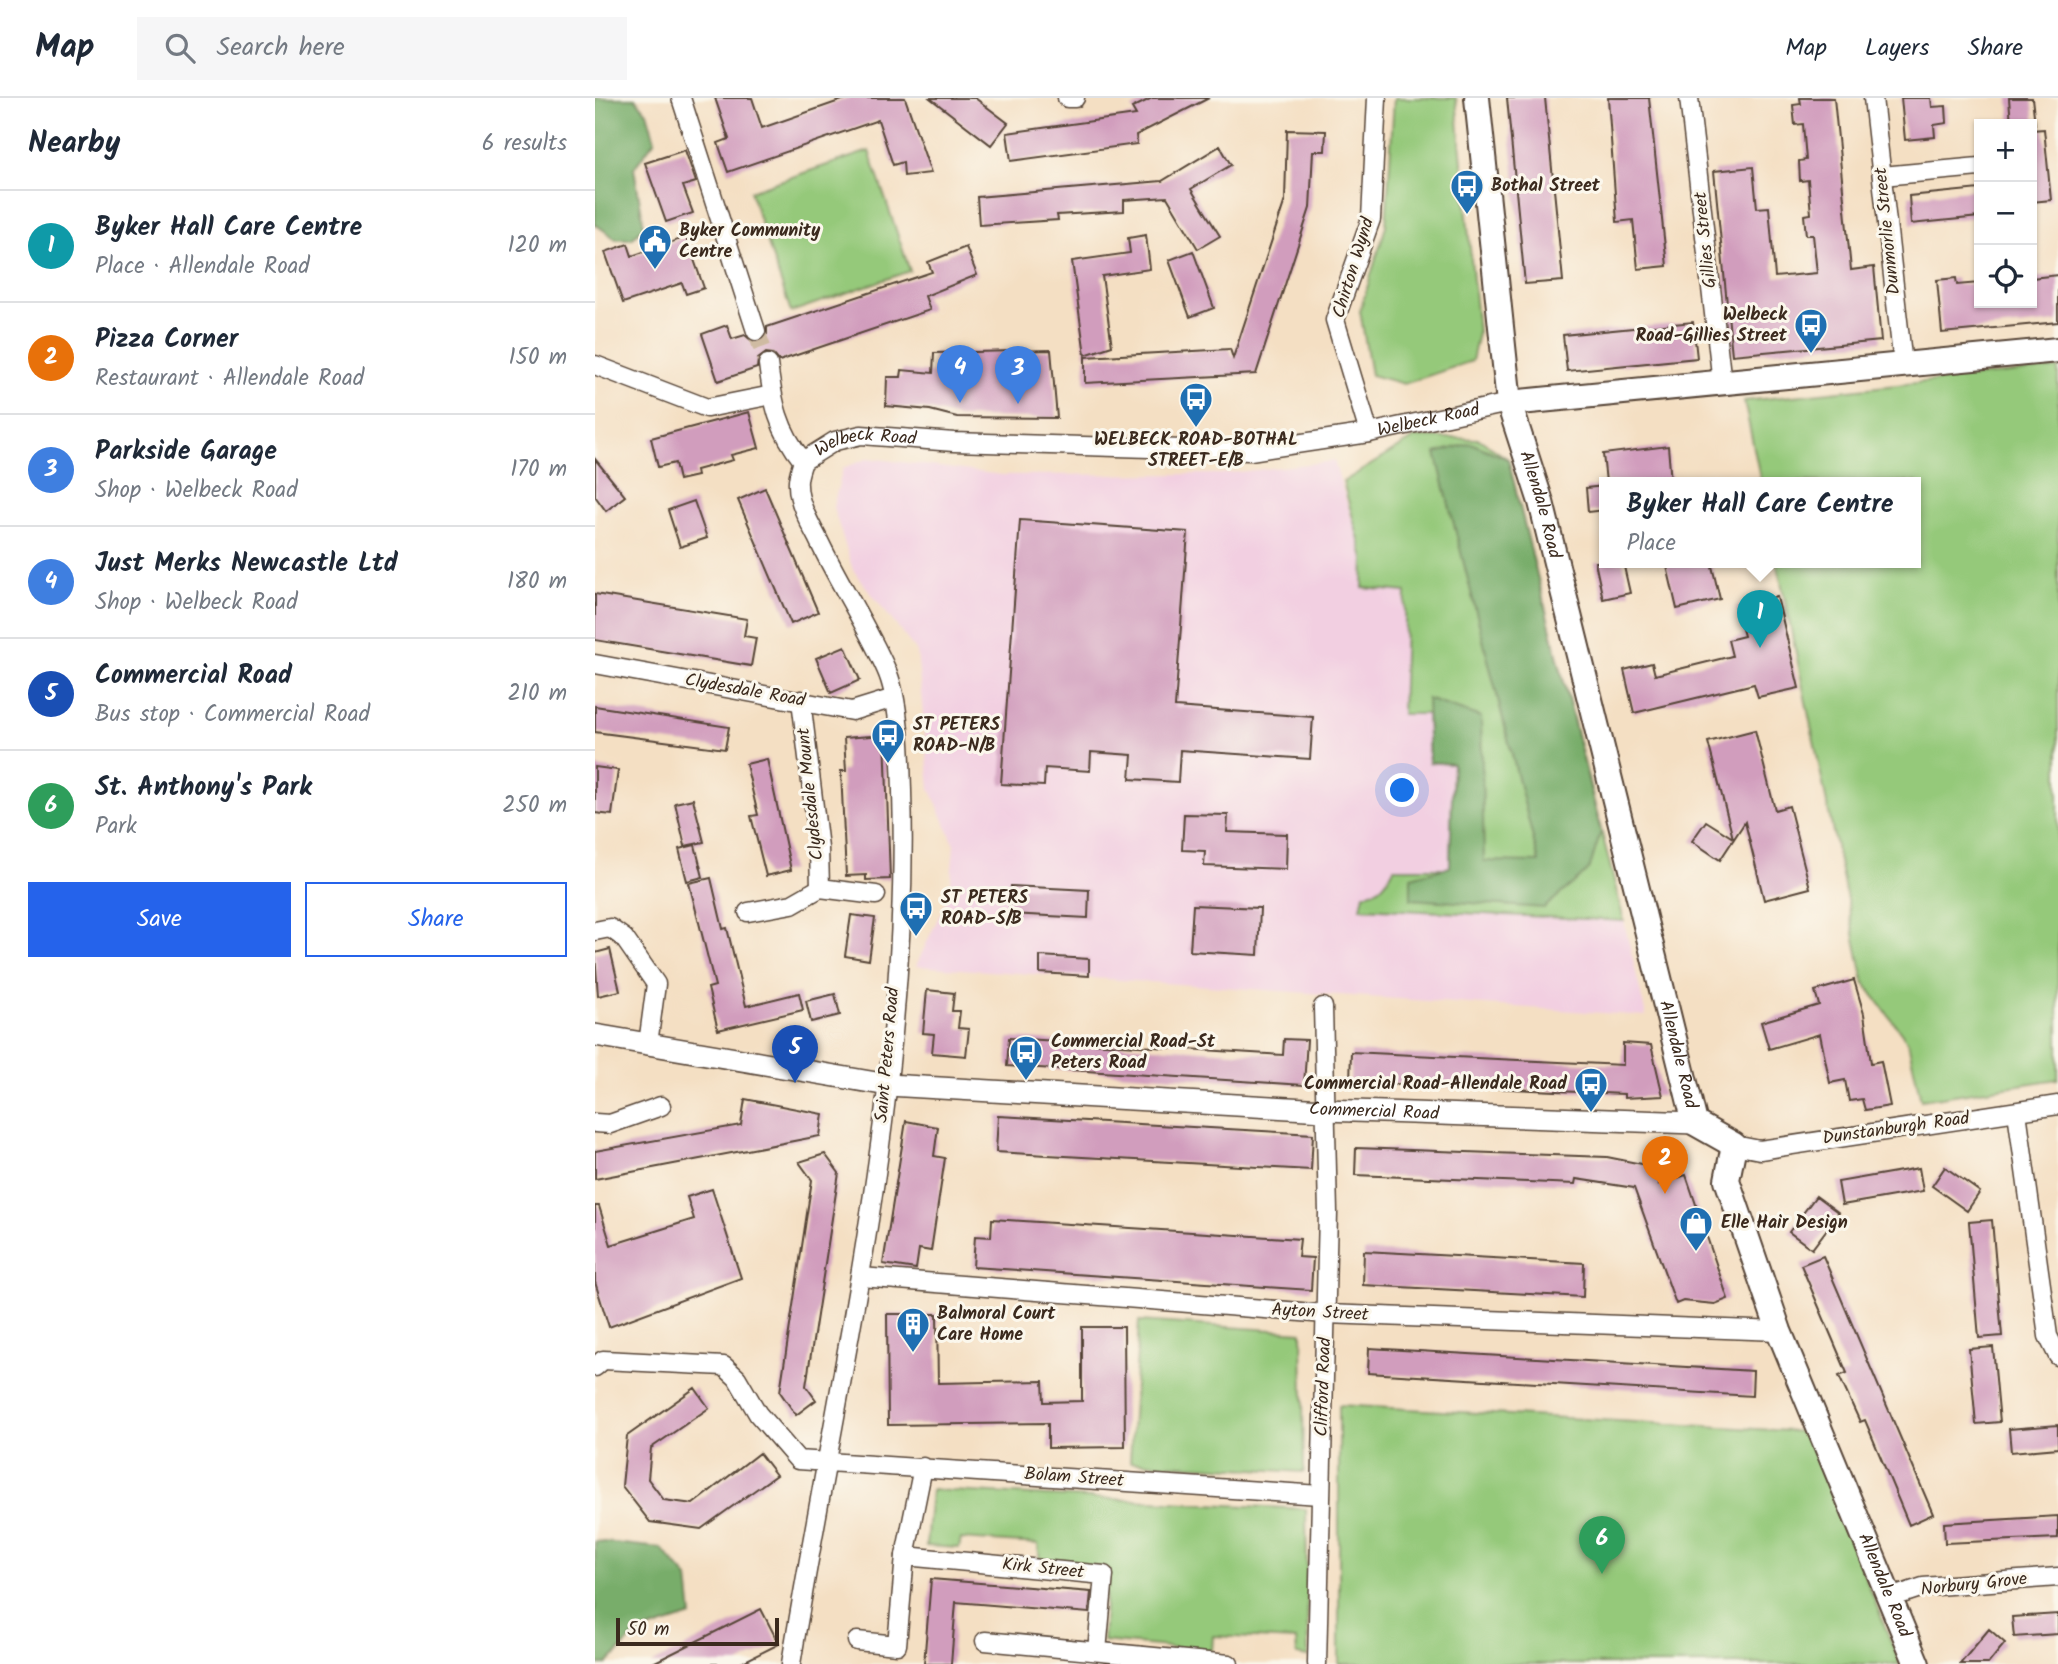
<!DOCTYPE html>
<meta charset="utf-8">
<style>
:root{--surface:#fff;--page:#f6f6f7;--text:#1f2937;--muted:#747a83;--line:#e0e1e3;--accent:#2563eb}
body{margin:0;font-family:Kalam,sans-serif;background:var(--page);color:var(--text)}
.controls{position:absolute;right:21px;top:21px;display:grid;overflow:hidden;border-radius:0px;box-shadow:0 2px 5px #0004}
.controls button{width:63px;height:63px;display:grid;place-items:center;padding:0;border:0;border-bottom:2px solid var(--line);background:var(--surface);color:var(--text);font:35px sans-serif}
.scale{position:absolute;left:21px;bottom:18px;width:163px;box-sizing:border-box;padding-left:7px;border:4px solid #3b2a1e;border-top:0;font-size:19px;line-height:24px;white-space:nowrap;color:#3b2a1e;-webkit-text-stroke:5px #fbf7ec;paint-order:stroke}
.you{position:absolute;left:808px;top:693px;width:24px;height:24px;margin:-18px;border:5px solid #fff;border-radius:50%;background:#1a73e8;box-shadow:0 0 0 10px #1a73e833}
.badge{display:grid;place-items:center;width:46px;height:46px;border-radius:50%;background:var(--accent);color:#fff;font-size:23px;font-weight:700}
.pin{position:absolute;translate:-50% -58px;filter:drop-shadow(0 2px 4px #0008)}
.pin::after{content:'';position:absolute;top:37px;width:24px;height:21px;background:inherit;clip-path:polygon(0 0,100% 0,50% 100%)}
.popup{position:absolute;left:1004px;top:379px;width:322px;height:91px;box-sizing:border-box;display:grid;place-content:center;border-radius:0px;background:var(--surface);filter:drop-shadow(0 2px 5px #0005);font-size:23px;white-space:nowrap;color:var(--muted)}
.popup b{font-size:26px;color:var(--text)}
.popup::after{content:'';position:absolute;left:50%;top:100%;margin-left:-14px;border:14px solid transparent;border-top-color:var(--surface)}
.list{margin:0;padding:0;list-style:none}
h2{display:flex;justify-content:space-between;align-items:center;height:91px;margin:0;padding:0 28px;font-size:30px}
h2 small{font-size:23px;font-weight:400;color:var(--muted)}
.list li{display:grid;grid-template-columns:46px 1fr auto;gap:21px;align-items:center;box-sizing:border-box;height:112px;padding:0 28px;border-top:2px solid var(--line)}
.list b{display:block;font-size:26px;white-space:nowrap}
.list p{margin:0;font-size:23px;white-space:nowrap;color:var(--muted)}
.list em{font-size:23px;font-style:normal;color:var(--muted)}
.actions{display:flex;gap:14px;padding:21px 28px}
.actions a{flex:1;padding:16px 0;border:2px solid var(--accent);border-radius:0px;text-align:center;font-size:24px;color:var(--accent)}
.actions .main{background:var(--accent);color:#fff}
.icon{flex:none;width:38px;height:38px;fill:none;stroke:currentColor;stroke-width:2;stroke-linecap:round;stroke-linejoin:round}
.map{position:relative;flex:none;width:1463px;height:1566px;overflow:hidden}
header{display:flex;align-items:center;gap:42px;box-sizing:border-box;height:98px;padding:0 35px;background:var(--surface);border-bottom:2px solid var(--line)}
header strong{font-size:33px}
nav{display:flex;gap:38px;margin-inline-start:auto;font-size:24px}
.search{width:490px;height:63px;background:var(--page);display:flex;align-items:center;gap:18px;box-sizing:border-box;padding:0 24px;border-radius:0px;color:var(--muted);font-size:26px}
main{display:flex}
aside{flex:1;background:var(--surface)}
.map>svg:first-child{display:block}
.built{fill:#f2cfe1}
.green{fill:#95c97a;stroke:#687a4c;stroke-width:2}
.forest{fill:#78ad6a;stroke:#5a6c44;stroke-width:2}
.building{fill:#d19dbd}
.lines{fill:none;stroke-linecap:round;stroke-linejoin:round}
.minor-tunnel{stroke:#cfbba2;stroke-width:18;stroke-dasharray:18 9;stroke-linecap:butt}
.minor-casing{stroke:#574537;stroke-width:21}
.tertiary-casing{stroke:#574537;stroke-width:24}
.secondary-casing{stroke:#574537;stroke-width:28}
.minor{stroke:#fff;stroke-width:18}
.tertiary{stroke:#fff;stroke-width:21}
.secondary{stroke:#fff;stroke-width:24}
.labels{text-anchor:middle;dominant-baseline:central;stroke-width:6;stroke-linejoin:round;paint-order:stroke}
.poi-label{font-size:18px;font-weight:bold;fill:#3b2a1e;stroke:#fbf7ec;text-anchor:start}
.street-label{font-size:18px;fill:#3b2a1e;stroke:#fbf7ec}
</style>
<header>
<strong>Map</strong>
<div class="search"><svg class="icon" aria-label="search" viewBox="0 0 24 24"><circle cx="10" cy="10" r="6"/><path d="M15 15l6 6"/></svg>Search here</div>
<nav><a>Map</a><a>Layers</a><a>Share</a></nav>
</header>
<main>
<aside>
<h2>Nearby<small>6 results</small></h2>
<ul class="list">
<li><span class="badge" style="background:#0f9aa8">1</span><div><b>Byker Hall Care Centre</b><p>Place · Allendale Road</p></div><em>120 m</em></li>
<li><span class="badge" style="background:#e8710a">2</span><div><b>Pizza Corner</b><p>Restaurant · Allendale Road</p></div><em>150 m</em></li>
<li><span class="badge" style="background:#3f7fe0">3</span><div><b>Parkside Garage</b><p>Shop · Welbeck Road</p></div><em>170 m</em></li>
<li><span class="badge" style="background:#3f7fe0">4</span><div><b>Just Merks Newcastle Ltd</b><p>Shop · Welbeck Road</p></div><em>180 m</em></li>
<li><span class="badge" style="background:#1a4fb4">5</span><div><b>Commercial Road</b><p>Bus stop · Commercial Road</p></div><em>210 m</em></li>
<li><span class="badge" style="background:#2e9e5b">6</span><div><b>St. Anthony's Park</b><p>Park</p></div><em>250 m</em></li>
</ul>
<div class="actions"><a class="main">Save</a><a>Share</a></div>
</aside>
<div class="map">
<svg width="1463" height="1566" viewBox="0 0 1463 1566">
<rect width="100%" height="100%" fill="#fbf7ec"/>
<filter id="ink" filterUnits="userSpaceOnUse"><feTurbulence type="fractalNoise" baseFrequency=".0143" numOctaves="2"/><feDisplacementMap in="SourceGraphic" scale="14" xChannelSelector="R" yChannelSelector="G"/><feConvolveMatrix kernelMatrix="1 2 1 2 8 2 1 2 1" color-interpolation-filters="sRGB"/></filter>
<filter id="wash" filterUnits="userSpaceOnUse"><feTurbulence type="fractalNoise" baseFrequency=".00686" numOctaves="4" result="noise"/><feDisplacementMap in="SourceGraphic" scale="28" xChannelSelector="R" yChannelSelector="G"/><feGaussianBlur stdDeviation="1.57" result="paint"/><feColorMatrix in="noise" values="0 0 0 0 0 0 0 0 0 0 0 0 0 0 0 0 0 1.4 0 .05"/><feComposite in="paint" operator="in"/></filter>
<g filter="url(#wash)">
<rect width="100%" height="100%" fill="#f4dfc3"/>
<!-- built -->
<path class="built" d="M274 360 407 377 626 376 739 363 769 460 768 490 811 494 807 615 832 616 858 666 855 770H799L792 785 782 793 769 796 954 819 1029 823 1051 918 321 868 355 794 359 746 335 690 322 554 258 472 238 409 248 370Z"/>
<!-- green -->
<path class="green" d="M799 0H861L883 235 877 263 809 286 776 277 765 213 791 128Z
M274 53 315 173 196 214 155 93Z
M1463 270V981L1326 1002 1313 944 1269 884 1182 464H1321V384H1166L1149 303Z
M821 339 884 341 913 361 1029 823 766 810 769 796C786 793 791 786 799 770H855L858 666 834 664 832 616H807L811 494 768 490 769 460 748 384Z
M544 1223 707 1234 709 1374 535 1364Z
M744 1307 1212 1334 1305 1566H744Z
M336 1392 711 1411 713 1559 702 1557 701 1542 618 1538 617 1553 508 1543 512 1471 445 1463 443 1446 366 1441 364 1450 331 1448Z"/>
<!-- forest -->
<path class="forest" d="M0 0H40L52 14 60 42 39 70 49 128 37 141H21L0 126Z
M876 345 913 361 1006 734 994 772 949 810 816 801V779L855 769 858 666 834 664 832 601 886 619 889 763 944 764 841 355Z
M0 1443 66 1450 93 1480 97 1518 41 1536 12 1566H0Z"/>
<g id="blocks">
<!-- building -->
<path class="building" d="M120 0H157L167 30 253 0H310L336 75 309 78 308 64 298 67 283 22 133 74 123 45 134 41Z
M335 0H380L413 25 396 47Z
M557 0H614L541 37 542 46 416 63 412 35 541 17 537 10Z
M912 0H950L968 183 930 186Z
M1013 0H1054L1072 168 1043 171 1038 122 1022 124Z
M1205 0H1239L1256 172 1279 169 1286 243 1137 257 1119 73 1158 69 1162 110 1174 109 1180 179 1222 175 1218 137H1211L1209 117 1216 116 1213 82 1205 83 1204 63 1211 62 1208 26 1200 27 1198 7 1206 6Z
M1306 0H1336L1337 9 1351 8 1352 25 1339 27 1340 39 1310 42Z
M1414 0H1437L1440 26H1416Z
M1449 31 1456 102 1437 104V32Z
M692 32 731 33 730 53H718L715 110 661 276 490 285V259L635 251 638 260 690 102Z
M625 48 636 67 596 91 625 138 603 151 572 99 529 102V113L462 117 463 122 384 127 382 99 567 83Z
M90 52 101 84 88 88 98 115 71 124 50 65Z
M1384 91V119L1316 126 1314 98Z
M551 137 555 171 507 178 517 248 490 257 477 163 535 155 533 140Z
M91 139 109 190 91 196 87 185 28 205 10 154 33 146 37 158Z
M371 149 382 177 330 198 335 212 184 263 178 256 171 255 163 261 162 270 123 283 107 236 132 227 137 241 150 237 158 244H165L172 236V229L337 174 333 164Z
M598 153 619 210 595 219 574 162Z
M1463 177V224L1347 235 1342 182 1361 180 1362 187 1384 185V205H1437V180Z
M1098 224 1102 260 972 273 968 237Z
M456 252 462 320 362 319 335 312 291 308 292 279H306L307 272 338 275 339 255Z
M154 314 164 350 136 357 138 362 101 372 102 378 84 382 80 365 63 369 56 340Z
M1073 348 1076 384H1011L1008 356Z
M0 361 30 398 11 413 0 398Z
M1009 388V412L993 414 991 390Z
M170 390 223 514 196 526 143 402Z
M99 403 112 440 85 449 73 412Z
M425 422 593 434 580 609 718 619 715 661 585 652 583 684 535 681 537 657 496 654 495 673 450 670 449 688 406 686Z
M1000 464H1028L1035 495 1008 501Z
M1071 464H1116L1125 501 1082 511Z
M0 496 152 521 149 538 161 540 156 568 0 542Z
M1182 499 1204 590 1163 599 1159 586 1039 615 1029 572 1057 565 1060 577 1137 558 1133 542 1149 538 1141 509Z
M250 548 265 582 236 595 221 560Z
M0 608 134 629 130 651 0 634Z
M1160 632 1180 712 1194 708 1215 790 1169 802 1150 724 1125 762 1097 743 1111 723 1138 740 1113 644Z
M290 637 295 781 271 782V777L251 778 246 673H251L249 640Z
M172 661 196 772 171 778 156 718 163 717 151 666Z
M0 669 23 672 17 717 0 715Z
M98 701 109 744 90 748 80 705Z
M589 716 633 717 632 734 692 736 691 771 609 768 610 753 587 752Z
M100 747 108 779 92 783 84 751Z
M116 780 128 831 132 830 151 908 204 895 208 912 123 932 113 890 120 888 94 785Z
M416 788 494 792 493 820 414 816Z
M598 807 665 810 663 857 595 853Z
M256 817 280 820 274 862 250 858Z
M15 851 25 893 3 898 0 855Z
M445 858 494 861V878L445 875Z
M1259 882 1269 916 1276 965 1286 963 1295 1008 1270 1012 1267 1001 1254 1003 1250 982 1235 985 1225 936 1174 951 1166 924 1224 907 1220 893Z
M332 892 359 895 357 913H365L363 930 374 931 371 958 337 955 339 936 328 935Z
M240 896 245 917 216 924 211 903Z
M414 940 688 957 689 941 712 942 709 987 412 968Z
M1028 945 1056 947 1068 998 1029 1000V996L755 984 756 954 1028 967Z
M150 1001 228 1016 225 1038 0 1081V1053L146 1027Z
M403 1018 718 1036 716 1072 401 1054Z
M311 1023 343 1029 339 1058 350 1060 336 1153 324 1151 321 1171 288 1166Z
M761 1050 1012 1059 1067 1070 1064 1086 1091 1077 1133 1201 1120 1206 1088 1203 1081 1206 1039 1090 981 1081 980 1086 760 1077Z
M230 1056 244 1075 211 1288 221 1302 201 1317 185 1294 217 1082 204 1064Z
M1350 1069 1385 1094 1372 1113 1337 1088Z
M1324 1070 1328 1093 1247 1107 1243 1084Z
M117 1091 146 1180 14 1229 0 1184V1108H4L16 1147 99 1121 92 1099Z
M1221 1098 1244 1115 1217 1151 1194 1134Z
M397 1121 705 1141 703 1159 718 1160 716 1192 378 1169 380 1138 396 1139Z
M1397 1122 1407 1238 1384 1240 1374 1124Z
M769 1153 989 1165 988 1199 768 1187Z
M1228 1158 1338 1416 1314 1427 1270 1322 1265 1324 1244 1278 1252 1275 1206 1167Z
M292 1216H342L343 1285 448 1283 449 1304 487 1303V1229H529L530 1349 453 1350V1325L293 1327Z
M1398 1249 1405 1324 1381 1326 1374 1251Z
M774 1250 1158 1273 1157 1298 773 1275Z
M100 1290 114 1310 56 1350 53 1381 69 1402 98 1406 164 1355 181 1377 106 1431 55 1424 27 1388 32 1338Z
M1463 1327V1350L1416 1354 1414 1331Z
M1463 1418V1440L1350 1445 1349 1425Z
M336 1481 496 1494 494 1515 361 1504 356 1566H329Z
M166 1511 184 1546 144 1566H56Z
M1463 1516V1536L1419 1539 1417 1519Z
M1394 1531 1410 1545 1393 1566H1365Z"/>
</g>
</g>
<g filter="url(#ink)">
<use href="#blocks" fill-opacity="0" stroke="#574537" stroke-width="2"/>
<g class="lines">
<!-- minor-tunnel -->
<path class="minor-tunnel" d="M161 233 173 266"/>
<defs>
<g id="minor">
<path d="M86 0 161 233"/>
<path d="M472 0H480"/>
<path d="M1094 0 1127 285"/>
<path d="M1278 0 1308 267"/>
<path d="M1287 78 1384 69"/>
<path d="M173 266C178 305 183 332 208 363"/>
<path d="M0 267 112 310 177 297"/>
<path d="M774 335 740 222 776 121 782 0"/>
<path id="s1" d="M208 363 240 343 266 337 359 344 655 353 774 335 914 305"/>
<path d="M0 566 257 613 299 600"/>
<path d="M206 602 224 750 225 790"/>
<path d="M153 814 197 806 225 790 281 797"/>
<path d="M0 833 15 830 29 840 61 886 53 946"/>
<path d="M1422 1014 1453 1238 1463 1258"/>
<path d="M0 1025 15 1026 66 1008"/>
<path d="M1139 1047 1165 1052 1463 1007"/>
<path d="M266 1179 731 1216 1184 1233"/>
<path d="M0 1269 8 1262 129 1268 142 1280 163 1316 203 1362 725 1397"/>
<path d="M310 1458 328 1369"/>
<path d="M1295 1500 1328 1489 1463 1479"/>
<path d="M262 1543 302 1547 310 1458 509 1477 502 1553"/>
<path d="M390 1543 634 1566"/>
<path d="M196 1566C243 1277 316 988 307 693 306 660 305 601 291 571 271 526 243 484 222 439 214 424 203 404 203 387 202 379 206 370 208 363"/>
<path d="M722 1566 733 1115 728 909"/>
</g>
<g id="tertiary">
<path id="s2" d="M0 937 293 987 730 1012 1100 1025"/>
</g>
<g id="secondary">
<path id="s3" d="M882 0 914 305 946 404 1100 1025 1139 1047 1132 1082 1184 1233 1322 1566"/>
<path d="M914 305 1463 252"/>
</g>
</defs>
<!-- minor casing -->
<use href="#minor" class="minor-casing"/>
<!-- tertiary casing -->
<use href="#tertiary" class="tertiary-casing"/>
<!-- secondary casing -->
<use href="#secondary" class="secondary-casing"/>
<!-- minor -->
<use href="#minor" class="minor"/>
<!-- tertiary -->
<use href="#tertiary" class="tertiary"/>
<!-- secondary -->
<use href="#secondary" class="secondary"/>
</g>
</g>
<!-- icons -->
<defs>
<symbol id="bus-pin" viewBox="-11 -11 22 30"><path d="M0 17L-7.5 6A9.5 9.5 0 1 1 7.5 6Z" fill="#1f6fb2" stroke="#fbf7ec"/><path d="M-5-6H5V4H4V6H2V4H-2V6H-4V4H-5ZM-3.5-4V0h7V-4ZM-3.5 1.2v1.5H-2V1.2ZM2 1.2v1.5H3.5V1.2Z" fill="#fff"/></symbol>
<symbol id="civic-pin" viewBox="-11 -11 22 30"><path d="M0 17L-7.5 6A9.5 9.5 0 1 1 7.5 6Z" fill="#1f6fb2" stroke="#fbf7ec"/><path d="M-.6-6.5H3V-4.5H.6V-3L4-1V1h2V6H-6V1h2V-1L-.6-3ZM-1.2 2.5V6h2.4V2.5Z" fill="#fff"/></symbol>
<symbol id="shop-pin" viewBox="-11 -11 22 30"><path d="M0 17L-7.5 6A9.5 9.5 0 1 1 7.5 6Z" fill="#1f6fb2" stroke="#fbf7ec"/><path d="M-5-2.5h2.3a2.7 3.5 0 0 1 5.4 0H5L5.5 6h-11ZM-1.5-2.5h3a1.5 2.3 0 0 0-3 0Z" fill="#fff"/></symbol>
<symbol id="building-pin" viewBox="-11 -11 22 30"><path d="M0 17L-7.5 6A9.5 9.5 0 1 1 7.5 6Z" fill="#1f6fb2" stroke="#fbf7ec"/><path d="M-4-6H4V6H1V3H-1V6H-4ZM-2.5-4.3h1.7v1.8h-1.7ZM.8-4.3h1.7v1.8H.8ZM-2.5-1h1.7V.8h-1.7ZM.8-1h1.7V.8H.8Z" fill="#fff"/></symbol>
</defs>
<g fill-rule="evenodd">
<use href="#bus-pin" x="853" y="69" width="38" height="52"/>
<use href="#civic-pin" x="41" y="124" width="38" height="52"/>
<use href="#bus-pin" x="1197" y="208" width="38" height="52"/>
<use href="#bus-pin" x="582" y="282" width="38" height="52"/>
<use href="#bus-pin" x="274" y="618" width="38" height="52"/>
<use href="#bus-pin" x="302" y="791" width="38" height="52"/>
<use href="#bus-pin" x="412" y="935" width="38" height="52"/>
<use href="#bus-pin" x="977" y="967" width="38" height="52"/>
<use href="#shop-pin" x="1082" y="1106" width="38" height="52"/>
<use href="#building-pin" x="299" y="1207" width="38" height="52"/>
</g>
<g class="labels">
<!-- poi labels -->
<g class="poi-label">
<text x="896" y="88">Bothal Street</text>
<text x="84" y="133">Byker Community<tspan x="84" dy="21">Centre</tspan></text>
<text x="1192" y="217" text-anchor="end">Welbeck<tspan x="1192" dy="21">Road-Gillies Street</tspan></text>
<text x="601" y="342" text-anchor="middle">WELBECK ROAD-BOTHAL<tspan x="601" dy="21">STREET-E/B</tspan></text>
<text x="318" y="627">ST PETERS<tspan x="318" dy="21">ROAD-N/B</tspan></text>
<text x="346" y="800">ST PETERS<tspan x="346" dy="21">ROAD-S/B</tspan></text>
<text x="456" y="944">Commercial Road-St<tspan x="456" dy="21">Peters Road</tspan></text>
<text x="972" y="986" text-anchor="end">Commercial Road-Allendale Road</text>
<text x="1126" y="1125">Elle Hair Design</text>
<text x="342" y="1216">Balmoral Court<tspan x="342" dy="21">Care Home</tspan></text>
</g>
<!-- street labels -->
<g class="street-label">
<text transform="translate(1293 133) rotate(-96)">Dunmorlie Street</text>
<text transform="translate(1111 142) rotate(-96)">Gillies Street</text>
<text transform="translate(759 170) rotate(-73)">Chirton Wynd</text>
<text stroke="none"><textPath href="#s1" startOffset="635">Welbeck Road</textPath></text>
<text stroke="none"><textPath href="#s1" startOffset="68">Welbeck Road</textPath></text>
<text stroke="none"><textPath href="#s3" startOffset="413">Allendale Road</textPath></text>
<text transform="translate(150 593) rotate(10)">Clydesdale Road</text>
<text transform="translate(216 696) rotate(-96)">Clydesdale Mount</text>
<text stroke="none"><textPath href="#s3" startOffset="980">Allendale Road</textPath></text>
<text transform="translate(293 957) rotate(-85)">Saint Peters Road</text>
<text stroke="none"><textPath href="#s2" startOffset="784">Commercial Road</textPath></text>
<text transform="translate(1301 1031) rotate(-8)">Dunstanburgh Road</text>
<text transform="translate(725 1215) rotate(3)">Ayton Street</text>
<text transform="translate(729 1289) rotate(-88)">Clifford Road</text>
<text transform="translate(479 1380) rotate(4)">Bolam Street</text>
<text transform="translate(448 1471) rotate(6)">Kirk Street</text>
<text transform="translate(1379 1487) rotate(-6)">Norbury Grove</text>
<text stroke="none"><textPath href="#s3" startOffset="1566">Allendale Road</textPath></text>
</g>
</g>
</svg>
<div class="controls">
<button>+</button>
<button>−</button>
<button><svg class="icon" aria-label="locate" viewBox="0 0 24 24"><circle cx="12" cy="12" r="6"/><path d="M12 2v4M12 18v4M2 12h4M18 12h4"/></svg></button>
</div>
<div class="scale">50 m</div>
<div class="you"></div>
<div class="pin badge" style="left:1165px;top:550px;background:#0f9aa8">1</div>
<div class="popup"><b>Byker Hall Care Centre</b>Place</div>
<div class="pin badge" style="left:1070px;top:1096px;background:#e8710a">2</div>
<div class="pin badge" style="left:423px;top:306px;background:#3f7fe0">3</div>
<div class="pin badge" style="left:365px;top:305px;background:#3f7fe0">4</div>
<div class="pin badge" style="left:200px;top:985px;background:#1a4fb4">5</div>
<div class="pin badge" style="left:1007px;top:1476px;background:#2e9e5b">6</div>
</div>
</main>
